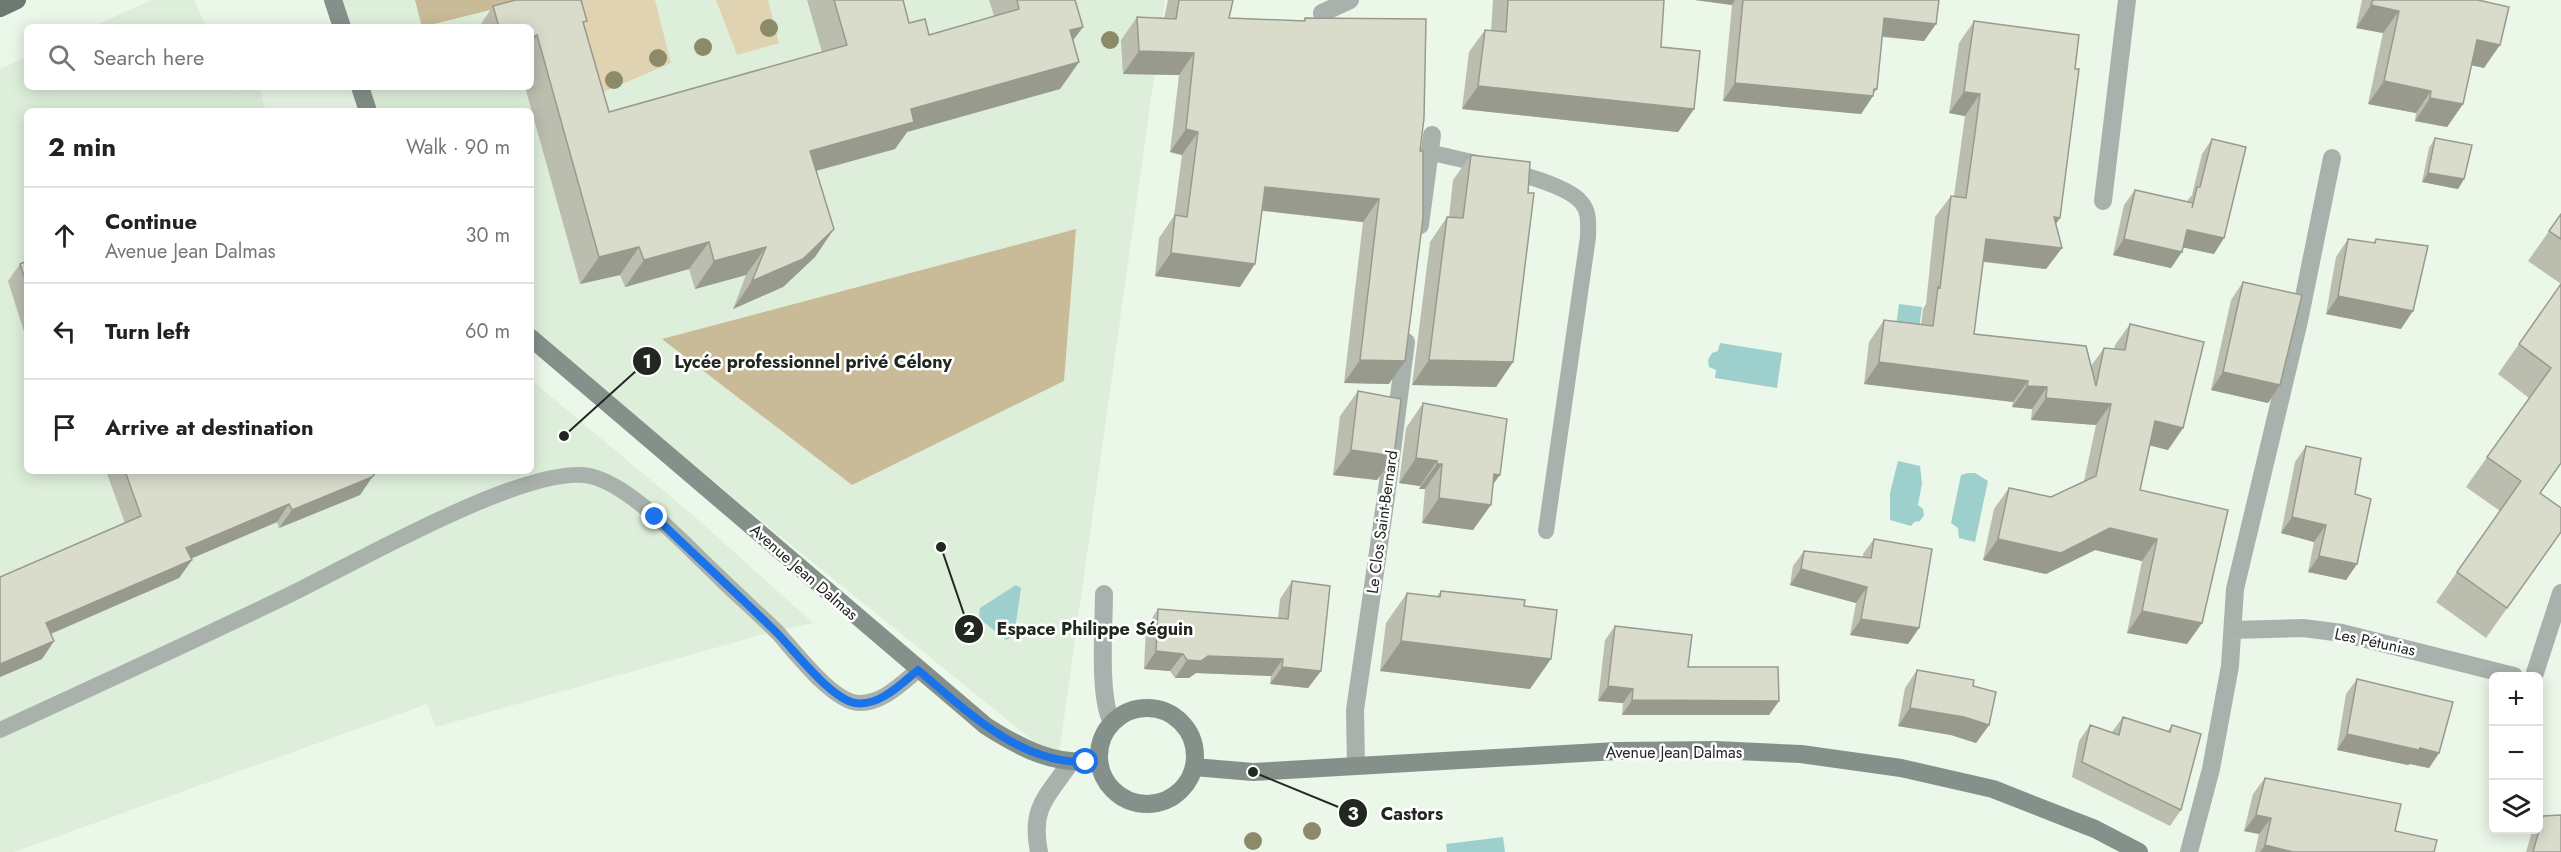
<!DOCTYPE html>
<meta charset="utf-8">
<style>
:root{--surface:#fff;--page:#f6f6f6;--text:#222;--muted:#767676;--line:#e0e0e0}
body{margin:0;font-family:Jost,sans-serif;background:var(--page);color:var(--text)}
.controls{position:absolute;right:18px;bottom:18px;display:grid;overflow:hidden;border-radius:9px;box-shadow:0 3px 15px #0003}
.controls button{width:54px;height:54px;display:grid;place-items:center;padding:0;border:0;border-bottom:2px solid var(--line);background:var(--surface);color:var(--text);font:30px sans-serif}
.stop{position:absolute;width:18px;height:18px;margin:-14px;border:4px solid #1a73e8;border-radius:50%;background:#fff}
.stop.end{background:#1a73e8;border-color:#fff;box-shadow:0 2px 6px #0008}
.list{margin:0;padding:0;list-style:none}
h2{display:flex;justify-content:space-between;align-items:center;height:78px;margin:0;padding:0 24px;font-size:26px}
h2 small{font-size:20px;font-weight:400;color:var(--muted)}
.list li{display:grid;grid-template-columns:39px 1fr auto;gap:18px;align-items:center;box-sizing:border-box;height:96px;padding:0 24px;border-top:2px solid var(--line)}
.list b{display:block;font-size:22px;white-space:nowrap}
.list p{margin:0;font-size:20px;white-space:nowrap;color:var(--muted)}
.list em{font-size:20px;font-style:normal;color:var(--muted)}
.icon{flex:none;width:33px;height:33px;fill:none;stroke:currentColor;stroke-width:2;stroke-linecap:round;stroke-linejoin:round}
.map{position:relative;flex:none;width:2561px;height:852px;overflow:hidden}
.search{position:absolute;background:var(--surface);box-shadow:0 3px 15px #0003;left:24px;top:24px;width:510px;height:66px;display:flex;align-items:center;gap:15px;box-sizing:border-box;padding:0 21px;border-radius:9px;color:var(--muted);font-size:22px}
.panel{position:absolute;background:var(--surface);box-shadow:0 3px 15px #0003;left:24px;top:108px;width:510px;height:366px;border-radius:9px}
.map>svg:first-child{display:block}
.built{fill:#ddefda}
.green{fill:#e0d3b2}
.forest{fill:#c9bb97}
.water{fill:#9dcfcc}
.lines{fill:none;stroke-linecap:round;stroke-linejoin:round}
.lane{stroke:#a9b1ad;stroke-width:16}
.street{stroke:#a9b1ad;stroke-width:18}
.secondary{stroke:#85908b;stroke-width:18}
.primary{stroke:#6b7973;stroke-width:18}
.tree{fill:#8c8a69}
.wall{fill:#bbbdaf}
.shaded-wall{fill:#989a8e}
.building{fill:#d9dccb;stroke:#989a8e;stroke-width:1.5}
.route{stroke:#1a73e8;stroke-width:8}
.labels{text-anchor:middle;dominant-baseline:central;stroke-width:5;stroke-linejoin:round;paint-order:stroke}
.street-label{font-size:16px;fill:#222721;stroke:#fff}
.leader{fill:none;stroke:#222721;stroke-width:2}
.callout-dot{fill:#222721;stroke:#fff;stroke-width:2}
.mark-label{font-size:18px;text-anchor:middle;font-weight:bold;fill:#fff}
.callout-label{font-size:18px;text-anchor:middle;font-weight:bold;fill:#222721;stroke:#fff;stroke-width:5;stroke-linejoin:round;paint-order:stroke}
</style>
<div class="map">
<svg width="2561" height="852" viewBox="0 0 2561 852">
<rect width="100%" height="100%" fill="#ebf7e9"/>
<!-- built -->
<path class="built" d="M151 0H194L206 27H92Z
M343 0H1165L1058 761 531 334V111H368L361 87H531V27H342L334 3Z
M27 57V87H232L234 91 259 87 266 111H27V471H531V380L694 516 813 623 761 635 436 727 427 704 14 852H0V69Z"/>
<!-- green -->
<path class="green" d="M567 0H655L671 63 597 95Z
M716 0H768L779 43 737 55Z"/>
<!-- forest -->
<path class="forest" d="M415 0H530L422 27Z
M1076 229 1064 381 852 485 662 339Z"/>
<!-- water -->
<path class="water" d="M1899 304 1922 307 1916 352 1893 349Z
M1720 343 1782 353 1777 388 1715 378 1716 370 1709 367 1708 360 1712 353 1718 351Z
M1898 461 1920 466 1922 483 1918 505 1923 509 1924 515 1920 521 1914 522 1911 526 1890 520V493Z
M1968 473H1975L1988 481 1975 542 1959 538 1958 528 1951 523 1961 475Z
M1016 585 1021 588 1014 636 1006 640 979 618 980 608Z
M1503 837 1505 852H1447L1446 844Z"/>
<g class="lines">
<!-- lane -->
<path class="lane" d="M1429 152C1464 161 1561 178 1581 202 1590 212 1588 225 1588 237L1546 531
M0 730C96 686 192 642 287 596 350 566 527 463 590 476 631 485 685 545 716 574 736 594 758 613 778 633 795 652 832 701 858 703 882 704 901 684 918 670"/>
<!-- street -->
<path class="street" d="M1322 13 1350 0
M2103 201 2127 0
M1420 225 1432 135
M1104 594C1104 625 1098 698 1112 722
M2233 630 2303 628 2342 633 2514 676
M2534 676 2561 593
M1356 766 1355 710 1386 497 1406 342
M1039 852C1030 807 1047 797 1071 762
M2189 852 2211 769 2230 666 2235 589 2299 321 2332 158"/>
<!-- secondary -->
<path class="secondary" d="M333 0 342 27
M360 87 368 111
M531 338 986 726C1022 749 1055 766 1098 761
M1099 756a48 48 0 1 1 96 0a48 48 0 1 1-96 0Z
M1194 767 1253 772 1617 751 1716 750 1801 754 1901 768 1993 789 2095 829 2139 852"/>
<!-- primary -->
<path class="primary" d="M0 8 17 0"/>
</g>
<!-- trees -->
<g class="tree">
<circle cx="769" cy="28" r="9"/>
<circle cx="1110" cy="40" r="9"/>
<circle cx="703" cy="47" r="9"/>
<circle cx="658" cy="58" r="9"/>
<circle cx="614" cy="80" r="9"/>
<circle cx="1312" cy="831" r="9"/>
<circle cx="1253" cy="841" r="9"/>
</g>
<!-- wall -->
<path class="wall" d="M807 0H903L909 23 929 35 994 16 989 0H1075L1083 27 1073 40 1079 62 1060 89 907 132 895 149 816 171 815 257 783 287 733 309 746 275 695 289 689 269 625 287 620 275 580 284 525 87H531V27H479L493 6 584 25 609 112 822 52Z
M1168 0H1233L1229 18 1303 21 1305 18 1426 19 1389 384 1344 383 1363 222 1262 211 1240 287 1155 276 1159 238 1174 216 1182 155 1170 152 1179 75 1123 74 1121 40 1137 17 1164 18Z
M1493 0H1664L1661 47 1694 109 1678 132 1462 109 1469 52 1485 30 1491 31Z
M1695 0H1939L1936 24 1924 41 1882 37 1873 96 1861 114 1723 101 1732 5Z
M2362 0H2478L2484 68 2472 65 2463 104 2447 127 2415 121 2416 113 2368 104 2383 33 2356 28Z
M1974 21 2056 224 2062 248 2046 269 1983 262 1974 334 2091 366 2104 348 2114 349 2115 345 2130 324 2183 428 2168 450 2150 445 2140 490 2202 623 2187 644 2127 633 2142 561 2095 550 2046 574 1983 560 1994 509 2009 488 2051 497 2084 481 2096 425 2031 420 2032 409 2012 407 2013 402 1864 384 1869 342 1884 320 1921 325 1923 309 1926 304 1935 217 1951 196H1954L1965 116 1949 113 1959 43Z
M2435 138 2464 179 2458 189 2422 182 2429 148Z
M2212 139 2214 254 2183 247 2171 268 2113 255 2124 205 2135 190 2187 201 2192 195 2202 154Z
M1471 155 1513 362 1496 387 1412 385 1430 242 1447 217H1449L1453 180Z
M2561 214V463L2540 493 2561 532 2486 638 2436 602 2500 511 2466 487 2529 398 2498 374 2561 284 2528 261Z
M2348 239 2373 243 2376 239 2401 329 2326 314 2336 257Z
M27 261V341L8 281 20 264Z
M2243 282 2280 385 2268 403 2211 390 2231 300Z
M1358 391 1394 456 1377 480 1333 475 1340 416Z
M1423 403 1500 475 1493 483 1473 530 1422 523 1425 489H1419L1420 486 1399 483 1406 428Z
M2306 446 2355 494 2357 564 2346 580 2308 572 2314 542 2281 533 2295 462Z
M106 471H377L360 495 279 528 277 522 191 559 192 560 179 578 51 634 54 641 42 659 0 677V577L125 523Z
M1874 539 1919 628 1908 644 1850 635 1856 603 1790 585 1793 566 1804 551 1863 557V554Z
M1292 581 1321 671 1308 688 1270 684 1271 676 1196 673 1189 678H1175L1170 671 1144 669 1146 627 1158 609 1278 618 1280 599Z
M1441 591 1524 606 1530 689 1380 671 1386 623 1407 593 1437 596Z
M1615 626 1688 667 1779 701 1769 715H1622L1623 703 1598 701 1605 640Z
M1917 670 1973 686 1989 725 1976 743 1951 735 1898 726 1905 688Z
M2357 679 2439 753 2429 768 2410 764 2408 765 2337 750 2346 694Z
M2123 717 2167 732 2172 725 2181 810 2170 826 2072 777 2079 741 2090 725 2112 732Z
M2265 778 2395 831 2434 852H2255L2259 834 2244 831 2253 794Z
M2543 816 2561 852H2526L2532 832 2534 830H2538V823Z"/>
<!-- shaded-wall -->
<path class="shaded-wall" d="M1695 0H1735L1732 5Z
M2371 5 2399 11 2383 33 2356 28Z
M1884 18 1936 24 1924 41 1871 35Z
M1083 27 1063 54 1070 30Z
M537 35 531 44V37Z
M2477 40 2500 45 2484 68 2461 63Z
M1139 51 1194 53 1179 75 1123 74Z
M1079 62 1060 89 907 132 895 149 790 178 810 151 911 109Z
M2384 81 2431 91 2416 113 2368 104Z
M1735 83 1874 89H1877L1871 96H1873L1861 114 1723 101Z
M1478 86 1694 109 1678 132 1462 109Z
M1964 92 1980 94 1965 116 1949 113Z
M2430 98 2463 104 2447 127 2415 121Z
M1186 129 1198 132 1182 155 1170 152Z
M2428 173 2464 179 2458 189 2422 182Z
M1265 187 1379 199 1363 222 1249 209Z
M2054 217 2060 218 2045 240Z
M834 229 815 257 783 287 733 309 752 281Z
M2187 230 2224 238 2214 254 2176 246Z
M1986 239 2062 248 2046 269 1971 260Z
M2124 239 2182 252 2171 268 2113 255Z
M709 242 689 269 625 287 644 260Z
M639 247 620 275 580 284 599 257Z
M766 247 746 275 695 289 714 261Z
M1171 253 1255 264 1240 287 1155 276Z
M2338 296 2413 311 2401 329 2326 314Z
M1360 360 1405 361 1389 384 1344 383Z
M1429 360 1513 362 1496 387 1412 385Z
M1879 362 2028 381 2013 402 1864 384Z
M2223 372 2280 385 2268 403 2211 390Z
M2027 386 2047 387 2032 409 2012 407Z
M2046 398 2111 404 2096 425 2031 420Z
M2155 421 2183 428 2168 450 2140 443Z
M1351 450 1394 456 1377 480 1333 475Z
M1416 458 1437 461 1420 486 1399 483Z
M1437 464H1442L1425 489H1419Z
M1494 474 1500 475 1482 499Z
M372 477 360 495 279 528 292 510Z
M1439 498 1491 505 1473 530 1422 523Z
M289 504 277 522 173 566 186 548Z
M2292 517 2326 525 2314 542 2281 533Z
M2110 528 2157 539 2142 561 2095 550 2046 574 1983 560 1998 539Z
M2319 556 2357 564 2346 580 2308 572Z
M192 560 179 578 34 641 46 623Z
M1801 569 1867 587 1856 603 1790 585Z
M2142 611 2202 623 2187 644 2127 633Z
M1861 619 1919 628 1908 644 1850 635Z
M54 641 42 659 0 677V664Z
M1401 641 1551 659 1530 689 1380 671Z
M1156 651 1183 654 1170 671 1144 669Z
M1208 656 1283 659 1271 676 1196 673 1189 678H1175L1187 660Z
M1282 667 1321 671 1308 688 1270 684Z
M1608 686 1633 689 1623 703 1598 701Z
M1632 700 1779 701 1769 715H1622Z
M1910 708 1964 717 1989 725 1976 743 1951 735 1898 726Z
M2347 734 2420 748 2439 753 2429 768 2410 764 2408 765 2337 750Z
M2256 815 2271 818 2259 834 2244 831Z
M2265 845 2293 852H2260Z"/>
<!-- building -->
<path class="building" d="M516 0H581L587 21 583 22 609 112 847 45 834 0H903L909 23 925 19 929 35 1019 9 1017 0H1075L1083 27 1070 30 1079 62 911 109 914 122 810 151 834 229 803 259 752 281 766 247 714 261 709 242 644 260 639 247 599 257 537 35 531 37V27H499L493 6Z
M1179 0H1233L1229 18 1305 21V18L1426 19 1424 118 1420 151H1423V218L1405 361 1360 360 1379 199 1265 187 1255 264 1171 253 1175 215 1187 217 1198 132 1186 129 1194 53 1139 51 1137 17 1176 19Z
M1508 0H1664L1661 47 1700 51 1694 109 1478 86 1485 30 1506 32Z
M1743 0H1939L1936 24 1884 18 1877 89H1874L1873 96 1735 83Z
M2373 0H2478L2509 7 2500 45 2477 40 2463 104 2430 98 2431 91 2384 81 2399 11 2371 5Z
M1974 21 2079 35 2075 69H2079L2060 218 2054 217 2062 248 1986 239 1974 334 2086 346 2096 386 2104 348 2125 350 2130 324 2204 342 2183 428 2155 421 2140 490 2228 510 2202 623 2142 611 2157 539 2110 528 2061 553 1998 539 2009 488 2051 497 2096 476 2111 404 2046 398 2047 387 2027 386 2028 381 1879 362 1884 320 1933 326 1938 287 1940 288 1951 196 1966 198 1975 133 1980 94 1964 92Z
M2435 138 2472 145 2464 179 2428 173Z
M2212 139 2246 147 2224 238 2187 230 2182 252 2124 239 2135 190 2193 203 2192 208 2197 187H2200Z
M1471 155 1530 162 1528 193H1534L1513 362 1429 360 1447 217 1463 218Z
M2561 214V239L2549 231Z
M2348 239 2375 243 2376 239 2428 246 2413 311 2338 296Z
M27 261V285L20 264Z
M2243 282 2302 295 2280 385 2223 372Z
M2561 284V463L2540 493 2561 508V532L2507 608 2457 572 2521 481 2487 457 2551 368 2519 344Z
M1358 391 1401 399 1394 456 1351 450Z
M1423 403 1507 419 1500 475 1494 474 1491 505 1439 498 1442 464H1437V461L1416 458Z
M2306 446 2361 458 2355 494 2371 499 2357 564 2319 556 2326 525 2292 517Z
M125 471H377L372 477 292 510 289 504 186 548 192 560 46 623 54 641 0 664V577L141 516Z
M1874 539 1932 549 1919 628 1861 619 1867 587 1801 569 1804 551 1871 558Z
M1292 581 1330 586 1321 671 1282 667 1283 659 1208 656 1201 661 1187 660 1183 654 1156 651 1158 609 1288 619Z
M1441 591 1525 600 1524 606 1557 610 1551 659 1401 641 1407 593 1440 597Z
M1615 626 1692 635 1688 667H1778L1779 701 1632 700 1633 689 1608 686Z
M1917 670 1974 680 1973 686 1996 692 1989 725 1964 717 1910 708Z
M2357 679 2453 702 2439 753 2420 748 2419 750 2347 734Z
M2123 717 2170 732 2172 725 2201 734 2181 810 2082 762 2090 725 2119 735Z
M2265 778 2401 804 2395 831 2437 840 2434 852H2293L2265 845 2271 818 2256 815Z
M2561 815V852H2533L2543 816Z"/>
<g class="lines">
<!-- route -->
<path class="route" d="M655 517C695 555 735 592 774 630 793 648 829 698 855 703 879 707 902 683 918 670 967 711 1018 763 1086 762"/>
</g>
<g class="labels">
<!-- street labels -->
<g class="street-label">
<text transform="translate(1382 522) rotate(-82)">Le Clos Saint-Bernard</text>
<text transform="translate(804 572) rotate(41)">Avenue Jean Dalmas</text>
<text transform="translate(2375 642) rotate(12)">Les Pétunias</text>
<text x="1674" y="752">Avenue Jean Dalmas</text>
</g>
</g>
<!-- callouts -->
<path class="leader" d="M564 436L647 361M941 547L969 629M1253 772L1353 813"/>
<g class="callout-dot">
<circle cx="564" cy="436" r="6"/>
<circle cx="941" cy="547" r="6"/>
<circle cx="1253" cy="772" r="6"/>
<circle cx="647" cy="361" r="15"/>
<circle cx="969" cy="629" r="15"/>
<circle cx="1353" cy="813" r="15"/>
</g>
<g class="mark-label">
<text x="647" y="368">1</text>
<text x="969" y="635">2</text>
<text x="1353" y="820">3</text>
</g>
<g class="callout-label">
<text x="813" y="368">Lycée professionnel privé Célony</text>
<text x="1095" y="635">Espace Philippe Séguin</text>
<text x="1412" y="820">Castors</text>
</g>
</svg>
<div class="controls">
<button>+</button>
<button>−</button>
<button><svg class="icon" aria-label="layers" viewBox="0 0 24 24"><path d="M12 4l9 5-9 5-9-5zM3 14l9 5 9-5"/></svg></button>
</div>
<div class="stop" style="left:1086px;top:762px"></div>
<div class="stop end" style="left:655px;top:517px"></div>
<div class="search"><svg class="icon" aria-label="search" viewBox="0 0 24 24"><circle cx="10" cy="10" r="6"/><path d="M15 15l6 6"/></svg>Search here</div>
<section class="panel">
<h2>2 min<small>Walk · 90 m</small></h2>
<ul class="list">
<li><svg class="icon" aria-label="ahead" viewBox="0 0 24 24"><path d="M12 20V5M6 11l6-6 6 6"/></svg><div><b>Continue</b><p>Avenue Jean Dalmas</p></div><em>30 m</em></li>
<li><svg class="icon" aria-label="left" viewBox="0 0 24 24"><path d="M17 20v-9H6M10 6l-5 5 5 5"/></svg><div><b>Turn left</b></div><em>60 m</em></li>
<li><svg class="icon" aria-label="arrive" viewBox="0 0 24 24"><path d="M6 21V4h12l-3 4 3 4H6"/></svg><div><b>Arrive at destination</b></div></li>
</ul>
</section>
</div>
